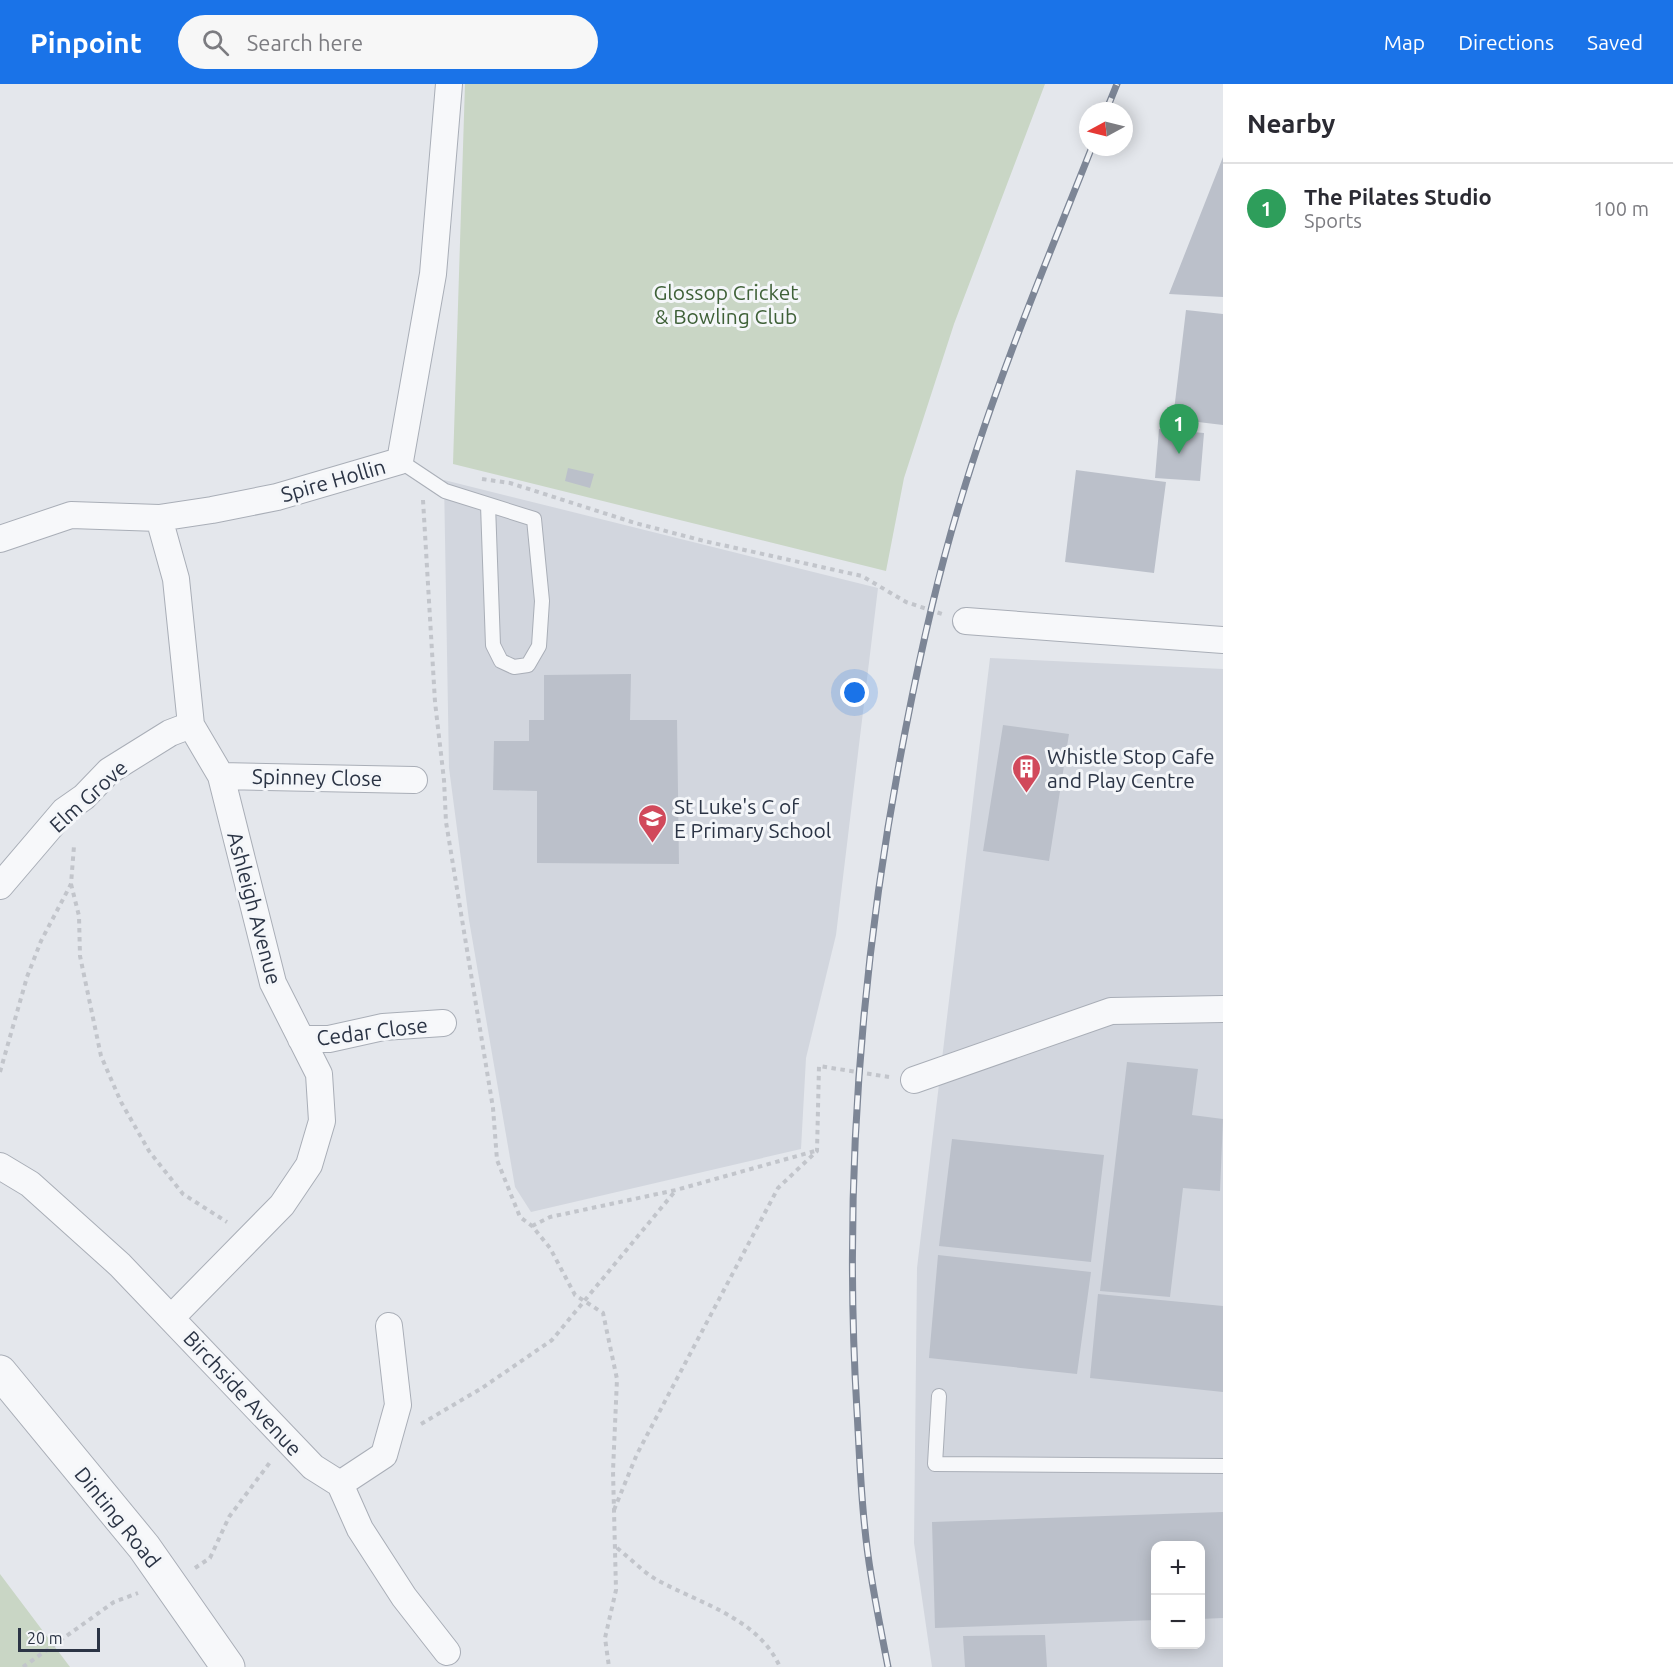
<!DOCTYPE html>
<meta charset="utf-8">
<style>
:root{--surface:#fff;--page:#f7f7f7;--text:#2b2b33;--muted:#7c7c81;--line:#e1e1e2;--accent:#1a73e8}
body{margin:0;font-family:Ubuntu,sans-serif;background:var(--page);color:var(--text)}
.controls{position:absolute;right:18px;bottom:18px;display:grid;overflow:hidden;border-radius:12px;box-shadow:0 3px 15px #0003}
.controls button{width:54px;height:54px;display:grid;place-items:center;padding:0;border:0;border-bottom:2px solid var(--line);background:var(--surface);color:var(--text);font:30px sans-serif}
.compass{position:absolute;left:1079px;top:18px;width:54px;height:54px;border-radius:50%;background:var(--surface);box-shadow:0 3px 15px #0003;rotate:263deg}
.scale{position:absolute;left:18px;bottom:15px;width:82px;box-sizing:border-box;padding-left:6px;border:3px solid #2b3445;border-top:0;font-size:16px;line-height:21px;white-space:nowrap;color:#2b3445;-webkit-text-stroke:4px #f4f6f9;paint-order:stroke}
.you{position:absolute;left:855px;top:609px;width:21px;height:21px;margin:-15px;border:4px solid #fff;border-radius:50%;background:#1a73e8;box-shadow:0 0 0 9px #1a73e833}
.badge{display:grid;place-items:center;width:39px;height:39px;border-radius:50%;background:var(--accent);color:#fff;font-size:20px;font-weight:700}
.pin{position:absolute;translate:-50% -50px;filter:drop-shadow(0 2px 3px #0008)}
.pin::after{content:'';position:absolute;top:32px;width:21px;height:18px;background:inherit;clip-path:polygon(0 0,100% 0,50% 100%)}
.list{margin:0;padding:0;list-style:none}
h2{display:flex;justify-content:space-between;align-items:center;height:78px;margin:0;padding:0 24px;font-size:26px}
h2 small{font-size:20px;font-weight:400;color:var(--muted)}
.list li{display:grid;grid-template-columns:39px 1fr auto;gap:18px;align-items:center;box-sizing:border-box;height:90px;padding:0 24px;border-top:2px solid var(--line)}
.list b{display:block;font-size:22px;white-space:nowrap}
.list p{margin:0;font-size:20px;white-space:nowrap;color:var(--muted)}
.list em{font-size:20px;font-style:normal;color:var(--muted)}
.icon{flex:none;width:33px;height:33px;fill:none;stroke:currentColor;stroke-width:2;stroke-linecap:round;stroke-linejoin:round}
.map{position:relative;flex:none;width:1223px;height:1583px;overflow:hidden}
header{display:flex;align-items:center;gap:36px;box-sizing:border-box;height:84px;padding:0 30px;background:var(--accent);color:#fff}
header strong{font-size:28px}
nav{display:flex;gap:33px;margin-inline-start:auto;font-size:21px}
.search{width:420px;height:54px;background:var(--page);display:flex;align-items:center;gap:15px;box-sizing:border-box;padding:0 21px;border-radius:33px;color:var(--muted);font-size:22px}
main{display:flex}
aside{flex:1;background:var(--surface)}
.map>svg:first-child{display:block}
.built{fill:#d2d6de;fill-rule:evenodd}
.green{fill:#c9d6c5}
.building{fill:#bbc0ca}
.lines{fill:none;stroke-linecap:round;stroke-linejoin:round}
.service-casing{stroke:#a9aeb7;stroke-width:16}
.minor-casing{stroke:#a9aeb7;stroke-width:28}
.tertiary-casing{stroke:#a9aeb7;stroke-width:35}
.path{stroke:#c2c5cb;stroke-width:4;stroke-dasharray:4.5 4.5;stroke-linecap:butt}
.service{stroke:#f7f8fa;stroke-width:14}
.minor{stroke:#f7f8fa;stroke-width:26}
.tertiary{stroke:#f7f8fa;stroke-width:33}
.rail-casing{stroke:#7d8696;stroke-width:7}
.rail{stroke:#f4f6f9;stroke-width:4.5;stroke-dasharray:14;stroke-linecap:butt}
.labels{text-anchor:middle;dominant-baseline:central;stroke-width:6;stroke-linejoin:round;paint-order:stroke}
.park-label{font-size:21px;fill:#3f6138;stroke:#f4f6f9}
.street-label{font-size:21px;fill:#2b3445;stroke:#f4f6f9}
.poi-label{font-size:21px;fill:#2b3445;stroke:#f4f6f9;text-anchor:start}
</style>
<header>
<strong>Pinpoint</strong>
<div class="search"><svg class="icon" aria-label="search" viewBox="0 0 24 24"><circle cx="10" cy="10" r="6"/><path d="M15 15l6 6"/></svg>Search here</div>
<nav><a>Map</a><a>Directions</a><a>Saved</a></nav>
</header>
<main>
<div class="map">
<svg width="1223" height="1583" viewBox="0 0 1223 1583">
<rect width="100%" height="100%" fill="#e4e7ec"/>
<!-- built -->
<path class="built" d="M444 396 878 504 836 851 806 974 801 1065 531 1128 515 1103 469 836 449 684Z
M990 574 1223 585V1583H932L914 1459 917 1184ZM1156 1462H1200V1560H1156Z"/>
<!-- green -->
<path class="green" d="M465 0H1045L954 240 904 394 886 487 453 380Z
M0 1490 70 1583H0Z"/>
<!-- building -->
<path class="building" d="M1223 73V213L1169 210Z
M1186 226 1223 230V341L1173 335Z
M1159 345 1204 349 1200 397 1155 394Z
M568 384 594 390 590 404 565 397Z
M1076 386 1166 398 1154 489 1065 478Z
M631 590 630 636H677L679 780 537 779V707L493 706 494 657H529V636H544V591Z
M1003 641 1069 650 1049 777 983 767Z
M1127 978 1198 985 1192 1031 1223 1035 1220 1107 1183 1104 1170 1213 1100 1207Z
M952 1055 1104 1071 1091 1178 939 1162Z
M938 1171 1091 1188 1077 1290 929 1274Z
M1098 1210 1223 1222V1308L1090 1294Z
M1223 1428V1534L1200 1535V1462H1156V1536L935 1544 932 1438Z
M1045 1551 1047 1583H965L963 1552Z"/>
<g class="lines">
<defs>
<path id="service" d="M400 377 445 407 534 435 542 517 539 562 528 581 514 583 501 577 493 561 488 421
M939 1312 935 1380 1223 1382"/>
<path id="minor" d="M159 434 176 495 191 641 221 692 273 899 319 990 322 1037 309 1081 282 1121 172 1233
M0 455 71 431 159 434 212 426 277 413 400 377 433 190 449 0
M966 537 1223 556
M221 692 414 696
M0 802 64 727 84 713 109 687 170 649 191 641
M301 955H329L383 943 443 939
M914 996 1111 927 1223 925
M0 1082 30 1100 120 1181 313 1383 340 1400 360 1445 404 1513 447 1568
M340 1400 384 1371 398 1321 389 1242"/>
<path id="tertiary" d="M0 1288 144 1463 228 1583"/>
</defs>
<!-- service casing -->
<use href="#service" class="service-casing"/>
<!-- minor casing -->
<use href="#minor" class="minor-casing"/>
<!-- tertiary casing -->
<use href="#tertiary" class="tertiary-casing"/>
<!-- path -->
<path class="path" d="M482 395 510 399 635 439 704 457 862 492 906 518 942 530
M423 416 435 618 444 696 446 738 493 1024 497 1076 520 1133 532 1142 550 1164 575 1211 603 1229 617 1295 613 1387 616 1506 605 1554 609 1583
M71 800 79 832 80 872 101 972 121 1018 149 1067 183 1110 227 1138
M0 988 27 893 41 857 71 800 74 762
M532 1142 550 1133 676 1106 815 1067
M421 1340 482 1304 552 1256 676 1106
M614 1426 637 1370 778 1104 817 1067 819 982 889 993
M617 1464C630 1474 643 1488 657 1496 701 1520 758 1534 780 1583
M195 1484 210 1474 229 1433 271 1377
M23 1583 114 1518 138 1509"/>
<!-- service -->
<use href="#service" class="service"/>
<!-- minor -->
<use href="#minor" class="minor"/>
<!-- tertiary -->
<use href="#tertiary" class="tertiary"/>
<defs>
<path id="rail" d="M1106 27 1117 0
M888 1583C882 1552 876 1522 871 1491 862 1437 860 1381 857 1327 843 1098 862 867 906 643 921 566 938 489 961 415 997 295 1046 179 1092 63"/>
</defs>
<!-- rail casing -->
<use href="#rail" class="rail-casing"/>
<!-- rail -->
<use href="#rail" class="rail"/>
</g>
<!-- icons -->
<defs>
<symbol id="building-pin" viewBox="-11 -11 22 30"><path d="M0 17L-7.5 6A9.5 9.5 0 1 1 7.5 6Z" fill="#d1495b" stroke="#f4f6f9"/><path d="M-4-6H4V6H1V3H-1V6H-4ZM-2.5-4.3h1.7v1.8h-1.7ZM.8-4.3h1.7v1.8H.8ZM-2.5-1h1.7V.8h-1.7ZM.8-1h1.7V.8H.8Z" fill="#fff"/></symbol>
<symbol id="school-pin" viewBox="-11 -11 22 30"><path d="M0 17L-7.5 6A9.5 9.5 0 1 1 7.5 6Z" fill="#d1495b" stroke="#f4f6f9"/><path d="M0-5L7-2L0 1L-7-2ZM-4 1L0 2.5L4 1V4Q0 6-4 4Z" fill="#fff"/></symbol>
</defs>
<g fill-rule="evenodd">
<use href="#building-pin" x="1010" y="668" width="33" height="45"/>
<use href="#school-pin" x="636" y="718" width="33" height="45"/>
</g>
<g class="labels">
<!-- park labels -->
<g class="park-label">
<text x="726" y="208">Glossop Cricket<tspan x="726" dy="24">&amp; Bowling Club</tspan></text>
</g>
<!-- street labels -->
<g class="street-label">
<text transform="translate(333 396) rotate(-16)">Spire Hollin</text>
<text transform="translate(317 693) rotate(1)">Spinney Close</text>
<text transform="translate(88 712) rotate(-42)">Elm Grove</text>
<text transform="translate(255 824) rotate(75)">Ashleigh Avenue</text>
<text transform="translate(372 947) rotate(-7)">Cedar Close</text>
<text transform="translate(243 1309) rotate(47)">Birchside Avenue</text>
<text transform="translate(118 1433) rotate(51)">Dinting Road</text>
</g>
<!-- poi labels -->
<g class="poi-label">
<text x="1047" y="672">Whistle Stop Cafe<tspan x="1047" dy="24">and Play Centre</tspan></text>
<text x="674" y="722">St Luke's C of<tspan x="674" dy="24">E Primary School</tspan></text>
</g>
</g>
</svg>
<div class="controls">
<button>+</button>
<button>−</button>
</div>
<svg class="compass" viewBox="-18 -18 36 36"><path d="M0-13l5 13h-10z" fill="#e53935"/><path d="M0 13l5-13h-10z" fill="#7c7c81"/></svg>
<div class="scale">20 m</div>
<div class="you"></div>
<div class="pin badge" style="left:1179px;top:370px;background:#2e9e5b">1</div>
</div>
<aside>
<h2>Nearby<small></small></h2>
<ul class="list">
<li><span class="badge" style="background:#2e9e5b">1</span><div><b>The Pilates Studio</b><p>Sports</p></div><em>100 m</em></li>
</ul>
</aside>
</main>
